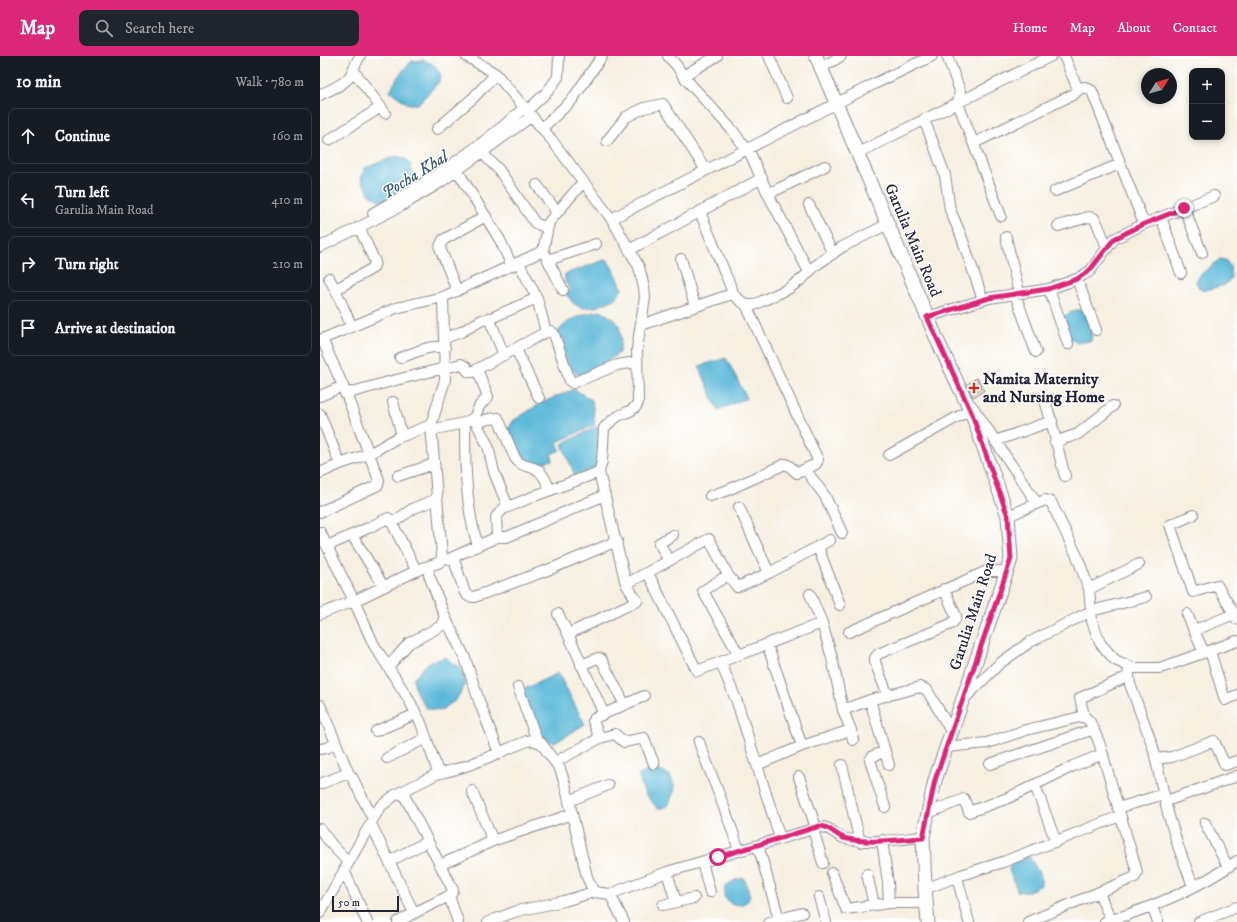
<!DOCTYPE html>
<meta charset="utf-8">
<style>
:root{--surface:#171b24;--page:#20242c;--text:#f1f3f6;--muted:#9ea1a6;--line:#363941;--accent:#db2777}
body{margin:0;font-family:"IM FELL DW Pica",serif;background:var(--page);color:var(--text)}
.controls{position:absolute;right:12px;top:12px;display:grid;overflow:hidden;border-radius:8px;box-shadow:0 2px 6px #0003}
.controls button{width:36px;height:36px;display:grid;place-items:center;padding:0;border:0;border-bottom:1px solid var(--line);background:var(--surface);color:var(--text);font:20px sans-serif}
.compass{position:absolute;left:821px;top:12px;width:36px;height:36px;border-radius:50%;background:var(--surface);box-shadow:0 2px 6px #0003;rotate:53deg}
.scale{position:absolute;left:12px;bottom:10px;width:67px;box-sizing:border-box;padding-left:4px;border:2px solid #22223b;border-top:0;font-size:11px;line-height:14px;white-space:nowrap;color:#22223b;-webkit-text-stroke:3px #fff;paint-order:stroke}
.stop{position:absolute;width:12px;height:12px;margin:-9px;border:3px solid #db2777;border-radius:50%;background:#fff}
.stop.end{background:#db2777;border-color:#fff;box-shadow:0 1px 4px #0008}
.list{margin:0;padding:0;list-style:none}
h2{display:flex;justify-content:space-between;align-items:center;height:52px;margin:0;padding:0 16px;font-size:17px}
h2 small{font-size:13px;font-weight:400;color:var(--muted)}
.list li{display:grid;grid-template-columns:26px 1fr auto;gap:12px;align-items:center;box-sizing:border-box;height:56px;margin:0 8px 8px;padding:0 8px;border:1px solid var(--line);border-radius:8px}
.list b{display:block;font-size:15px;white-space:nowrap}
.list p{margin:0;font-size:13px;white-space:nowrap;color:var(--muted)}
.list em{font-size:13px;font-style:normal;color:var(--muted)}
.icon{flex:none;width:22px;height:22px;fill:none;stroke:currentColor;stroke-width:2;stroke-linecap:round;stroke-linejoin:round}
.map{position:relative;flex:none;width:917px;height:866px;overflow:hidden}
header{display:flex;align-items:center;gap:24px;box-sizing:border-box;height:56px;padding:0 20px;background:var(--accent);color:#fff}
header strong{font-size:19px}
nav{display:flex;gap:22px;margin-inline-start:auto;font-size:14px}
.search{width:280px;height:36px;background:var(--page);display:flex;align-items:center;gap:10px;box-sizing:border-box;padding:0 14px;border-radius:8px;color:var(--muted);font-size:15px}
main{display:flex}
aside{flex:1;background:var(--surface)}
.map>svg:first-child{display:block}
.water{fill:#5ab8d8;stroke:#3e6d8a}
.building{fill:#caaa84}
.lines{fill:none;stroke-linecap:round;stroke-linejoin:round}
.minor-casing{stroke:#8c898e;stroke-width:12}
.tertiary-casing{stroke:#8c898e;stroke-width:15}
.minor{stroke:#fff;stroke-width:10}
.tertiary{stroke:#fff;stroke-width:13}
.route{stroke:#db2777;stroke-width:5}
.poi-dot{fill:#c8321e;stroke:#fff;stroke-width:1.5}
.labels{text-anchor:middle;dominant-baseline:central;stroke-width:3;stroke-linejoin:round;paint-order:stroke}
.street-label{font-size:16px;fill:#22223b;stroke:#fff}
.poi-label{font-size:16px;font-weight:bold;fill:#22223b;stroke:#fff;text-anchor:start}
.water-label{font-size:17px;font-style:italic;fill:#385e7a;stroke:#fff}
</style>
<header>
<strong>Map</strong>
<div class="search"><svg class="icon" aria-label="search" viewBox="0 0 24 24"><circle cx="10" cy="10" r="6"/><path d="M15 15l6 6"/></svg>Search here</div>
<nav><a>Home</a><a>Map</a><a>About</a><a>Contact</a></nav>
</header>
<main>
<aside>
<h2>10 min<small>Walk · 780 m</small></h2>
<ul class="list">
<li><svg class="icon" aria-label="ahead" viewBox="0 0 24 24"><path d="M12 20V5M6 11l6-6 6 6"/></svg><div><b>Continue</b></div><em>160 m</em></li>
<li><svg class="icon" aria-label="left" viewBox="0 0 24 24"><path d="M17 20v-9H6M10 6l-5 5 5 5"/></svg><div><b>Turn left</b><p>Garulia Main Road</p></div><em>410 m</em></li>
<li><svg class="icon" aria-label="right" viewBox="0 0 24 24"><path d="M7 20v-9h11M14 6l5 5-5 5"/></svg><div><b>Turn right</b></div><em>210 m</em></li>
<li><svg class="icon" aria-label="arrive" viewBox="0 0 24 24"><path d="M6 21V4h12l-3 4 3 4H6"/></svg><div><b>Arrive at destination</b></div></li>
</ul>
</aside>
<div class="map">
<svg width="917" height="866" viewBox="0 0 917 866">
<rect width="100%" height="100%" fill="#fff"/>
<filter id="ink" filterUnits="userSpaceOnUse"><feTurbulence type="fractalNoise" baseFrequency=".025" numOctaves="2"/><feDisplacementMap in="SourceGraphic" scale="8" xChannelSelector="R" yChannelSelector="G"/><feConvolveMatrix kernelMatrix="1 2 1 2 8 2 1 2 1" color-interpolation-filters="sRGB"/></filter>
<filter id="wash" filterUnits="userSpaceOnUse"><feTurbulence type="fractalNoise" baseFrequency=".012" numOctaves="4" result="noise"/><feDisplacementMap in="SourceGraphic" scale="16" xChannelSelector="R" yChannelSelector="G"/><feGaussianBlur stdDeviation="0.9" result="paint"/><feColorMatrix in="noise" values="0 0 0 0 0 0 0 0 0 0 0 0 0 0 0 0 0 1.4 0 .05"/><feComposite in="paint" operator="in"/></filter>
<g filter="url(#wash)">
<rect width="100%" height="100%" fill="#f7f0e1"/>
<!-- water -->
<path class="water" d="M104 4 114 9 121 19 118 27 98 48H88L70 35 79 19 92 5Z
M76 100C91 103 90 107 94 121L89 131 62 146 50 139 41 123 45 112Z
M287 203 298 222 302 233 295 243 276 251 261 252 253 247 246 238 250 234 245 225V218Z
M900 203 906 204 910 211 911 222 905 229 882 235 879 232 876 225 880 219Z
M756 254H763C771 262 772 274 771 285L756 287 750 282 744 260Z
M281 255C285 258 292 261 295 264 303 272 301 288 299 297L273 315 258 319 249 311 235 280C247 262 261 258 281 255Z
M406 302 427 342 398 354 379 310Z
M254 333 272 344 275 369 237 386 240 394 231 398 233 404 216 408 199 404 188 374 193 365 221 347Z
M278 370 282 388 276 412 255 420 242 388Z
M126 601 132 607 141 612 146 628 136 644 120 655 106 652 96 636 93 622 109 606Z
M238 617 265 668 235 687 228 685 219 679 202 634Z
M332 712 350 719 355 733 348 750 338 753 325 738 318 720Z
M709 800 721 820V829L709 835 698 836 689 814 691 808Z
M424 822 430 839 428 845 421 849 411 848 404 841 405 830 415 824Z"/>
<g id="blocks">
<!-- building -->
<path class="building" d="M657 322 664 335 653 341 647 328Z"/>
</g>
</g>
<g filter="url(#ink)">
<use href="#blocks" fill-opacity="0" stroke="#8c898e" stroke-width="1"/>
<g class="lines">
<defs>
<path id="minor" d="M146 0 176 18 231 83 293 165 319 211 324 232 325 241 317 293 318 347C314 356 304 356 297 361 292 364 288 368 284 372L282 405 279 416 306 528 389 483 408 519 383 535 419 599
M348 0 357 10 363 20 413 75 431 99 448 138 489 216
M449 0 467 42
M627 0 640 35 638 47 681 160
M744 0 757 31 760 32 765 31 772 35 824 168
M501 12 521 0
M33 14 65 57
M363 20 397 0
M0 39C9 34 24 29 30 20 34 13 36 6 40 0
M207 55 228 35 238 21 239 0
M604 63 625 119 630 154 641 179 663 244
M222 72 252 44 282 0
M117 73 153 42 176 18
M9 84 61 51
M287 85 306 61 324 52 343 48 386 114
M654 87 754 38 760 32
M163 96 168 103 179 114 215 167 227 172
M538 97 731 0
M137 114 180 184 192 210
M217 129 237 156
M735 135 800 108
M448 138 505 110
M489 149 513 198
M864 152 882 197
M380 156 414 239
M53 157C107 127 159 93 205 51
M841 161 861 217
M291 163 554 28 612 0
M738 170 768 161 774 162 777 167 787 191
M686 181 699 237
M0 191 81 150 121 126 212 60
M309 194 442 122
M225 198 243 234
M361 203 375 250
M228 204 276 188
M9 222C18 237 24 254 32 271
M757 223 776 274
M16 233 53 212 55 206 39 171
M729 233 748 288
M137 235 120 192 121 188 123 184 166 160
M695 238 716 296
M607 261 669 242 729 233 757 223 770 215 794 183 824 168 894 140
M169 262 184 299
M321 269 412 238 426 249H434L442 245 468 233 482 223 495 210 522 191 568 168
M226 276 231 275 234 278 250 325 253 327 297 309 317 306
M125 282 141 276 162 264 171 262 217 242 199 207
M0 284 76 252 123 241
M196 293 219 342
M80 302C95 297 109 288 125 292
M25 338 68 326 141 308 146 311 147 314 149 316H152L226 276 217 242
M0 340 23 330
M73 346 82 380
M726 348C734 372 738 396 745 420
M652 350 717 447
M0 358 20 408
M154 362 160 349 168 341 167 338 157 313
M144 367 145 373C145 413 146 452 158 490
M157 367 168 363 178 362 195 402C202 412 209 409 218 414 224 418 227 428 230 434
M111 374 144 367 154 362 168 390 174 416 188 451
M675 385 732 365
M735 386 758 378 793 350
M569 399 650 354
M485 413 505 440 522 477
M0 417 20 408 49 398 77 382 111 369
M78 420 114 408
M390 440 408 434 465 408C471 409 472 414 477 417L496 408 498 404 426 249
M419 451 449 517
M0 456 58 429 59 424 23 330 2 283
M873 459 850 469 873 536 897 529 917 563
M688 460 725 444 731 446 757 500 769 533 772 565 780 587 795 604 813 612H840L917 585
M72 467 94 452 117 443
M0 476 34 545 54 589 88 642 101 667 117 713 116 718 113 720 75 739 60 751 0 857
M32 479 64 531
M177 481H187L285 439
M7 490 48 472 68 462 70 463 96 514
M498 491 520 549
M133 501 145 537 148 540 154 541 233 512 297 485
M129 503 177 481 176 461 183 453 188 451 217 439 279 416
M349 505 339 487 353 479
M328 517 377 615 502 567
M408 519 417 531 449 517 510 484
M769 533 819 508
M490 538 502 567 512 602 523 654 531 674 533 684
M0 558 34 545 102 512 118 507 121 505 122 500 111 369 125 324 123 241 223 195 229 166 263 126
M238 558C255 590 268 625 284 658
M867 558 884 597
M125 561 145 602 159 645 179 697
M875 574 914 558
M529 576 667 515H687
M248 578 317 545 306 528
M447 588 482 690
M890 595 905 644 917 639
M401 607 417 646 460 782
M261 609 278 602 281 603 305 649
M808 610 810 628 833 691 848 757 858 790 873 830
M68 611 89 587 121 570 125 561 109 519 108 510
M198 631 217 685
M568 640 555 606V602L558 598 631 568 635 564 636 560 624 533
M643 644 679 608 710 586 771 555 826 541
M0 649 29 718
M523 654 550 644
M764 660 760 642 809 620
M56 675 96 658
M280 682 295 678 304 686 324 682 334 708
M379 686C392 722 408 758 419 795
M626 691 667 687 706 674 764 660 770 666 779 686 817 816 815 821 708 866
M0 693 7 692 15 688
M564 696 553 700 550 704 565 751
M67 702 106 682
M836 703 852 701 894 685 905 709 917 705
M235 706 280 682 273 665 275 662 324 640
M670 708 774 673
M437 709 482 690 531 674
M522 709 540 786
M569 709 550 644 600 631 607 634 631 675
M116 718C148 712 177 697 207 685L212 684 221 687 240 713 245 728 267 821 274 836 290 838 347 816 500 771C511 770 517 782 528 783 552 788 579 783 603 781
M479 721 496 772
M0 728 26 718H29L32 721 53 763
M715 729 736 786
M152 735 173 785
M249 745 288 729
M846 745 917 720
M798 752 844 738
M608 757 644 743 649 756 688 742 753 710 783 698
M885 767 908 811
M51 768 94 857
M0 773 12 789 28 806
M493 773 503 807
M562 784 568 827 569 847
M438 789 459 863
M70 805 108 785
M382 806 390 836
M120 809 175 784 252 758
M24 814 47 866
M347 816 356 846
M512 817 526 853 569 847H606
M547 818 554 849
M637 821 649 866
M605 833 641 819 683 806 800 760
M779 837 791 864
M290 838 304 866
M129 840 138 866
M499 841 506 866
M343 849 374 842
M832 851 838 866
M78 866 94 857 129 840 132 837 133 834 82 735
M168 866 197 855 244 845 274 836
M449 866 482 857
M785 866C831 852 877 833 917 805
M879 866 917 851"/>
<path id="tertiary" d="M496 0 619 288 652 358 688 460 691 503 615 724 603 781 605 833 608 866"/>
</defs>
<!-- minor casing -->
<use href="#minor" class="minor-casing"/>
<!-- tertiary casing -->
<use href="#tertiary" class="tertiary-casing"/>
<!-- minor -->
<use href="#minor" class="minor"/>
<!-- tertiary -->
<use href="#tertiary" class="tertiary"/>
</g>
</g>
<g class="lines" filter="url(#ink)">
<!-- route -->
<path class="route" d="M398 801 500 770C511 770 517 782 528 783 552 788 579 783 603 782L615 724 691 503 688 460 674 422 652 358 607 261 669 242 728 233 757 223 770 214 794 183 824 168 864 152"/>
</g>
<!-- markers -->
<path class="poi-dot" d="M652 326h4v4h4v4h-4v4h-4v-4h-4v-4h4z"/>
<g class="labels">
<!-- street labels -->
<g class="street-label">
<text transform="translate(593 184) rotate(67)">Garulia Main Road</text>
<text transform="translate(653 556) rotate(-72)">Garulia Main Road</text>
</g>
<!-- poi labels -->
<g class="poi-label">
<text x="663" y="323">Namita Maternity<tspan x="663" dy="18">and Nursing Home</tspan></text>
</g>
<!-- water labels -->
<g class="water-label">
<text transform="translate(95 119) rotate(-32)">Pocha Khal</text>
</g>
</g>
</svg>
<div class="controls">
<button>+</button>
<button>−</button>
</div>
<svg class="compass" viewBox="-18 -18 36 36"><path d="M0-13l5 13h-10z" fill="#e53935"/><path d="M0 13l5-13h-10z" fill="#9ea1a6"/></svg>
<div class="scale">50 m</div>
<div class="stop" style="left:398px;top:801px"></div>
<div class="stop end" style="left:864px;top:152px"></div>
</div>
</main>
